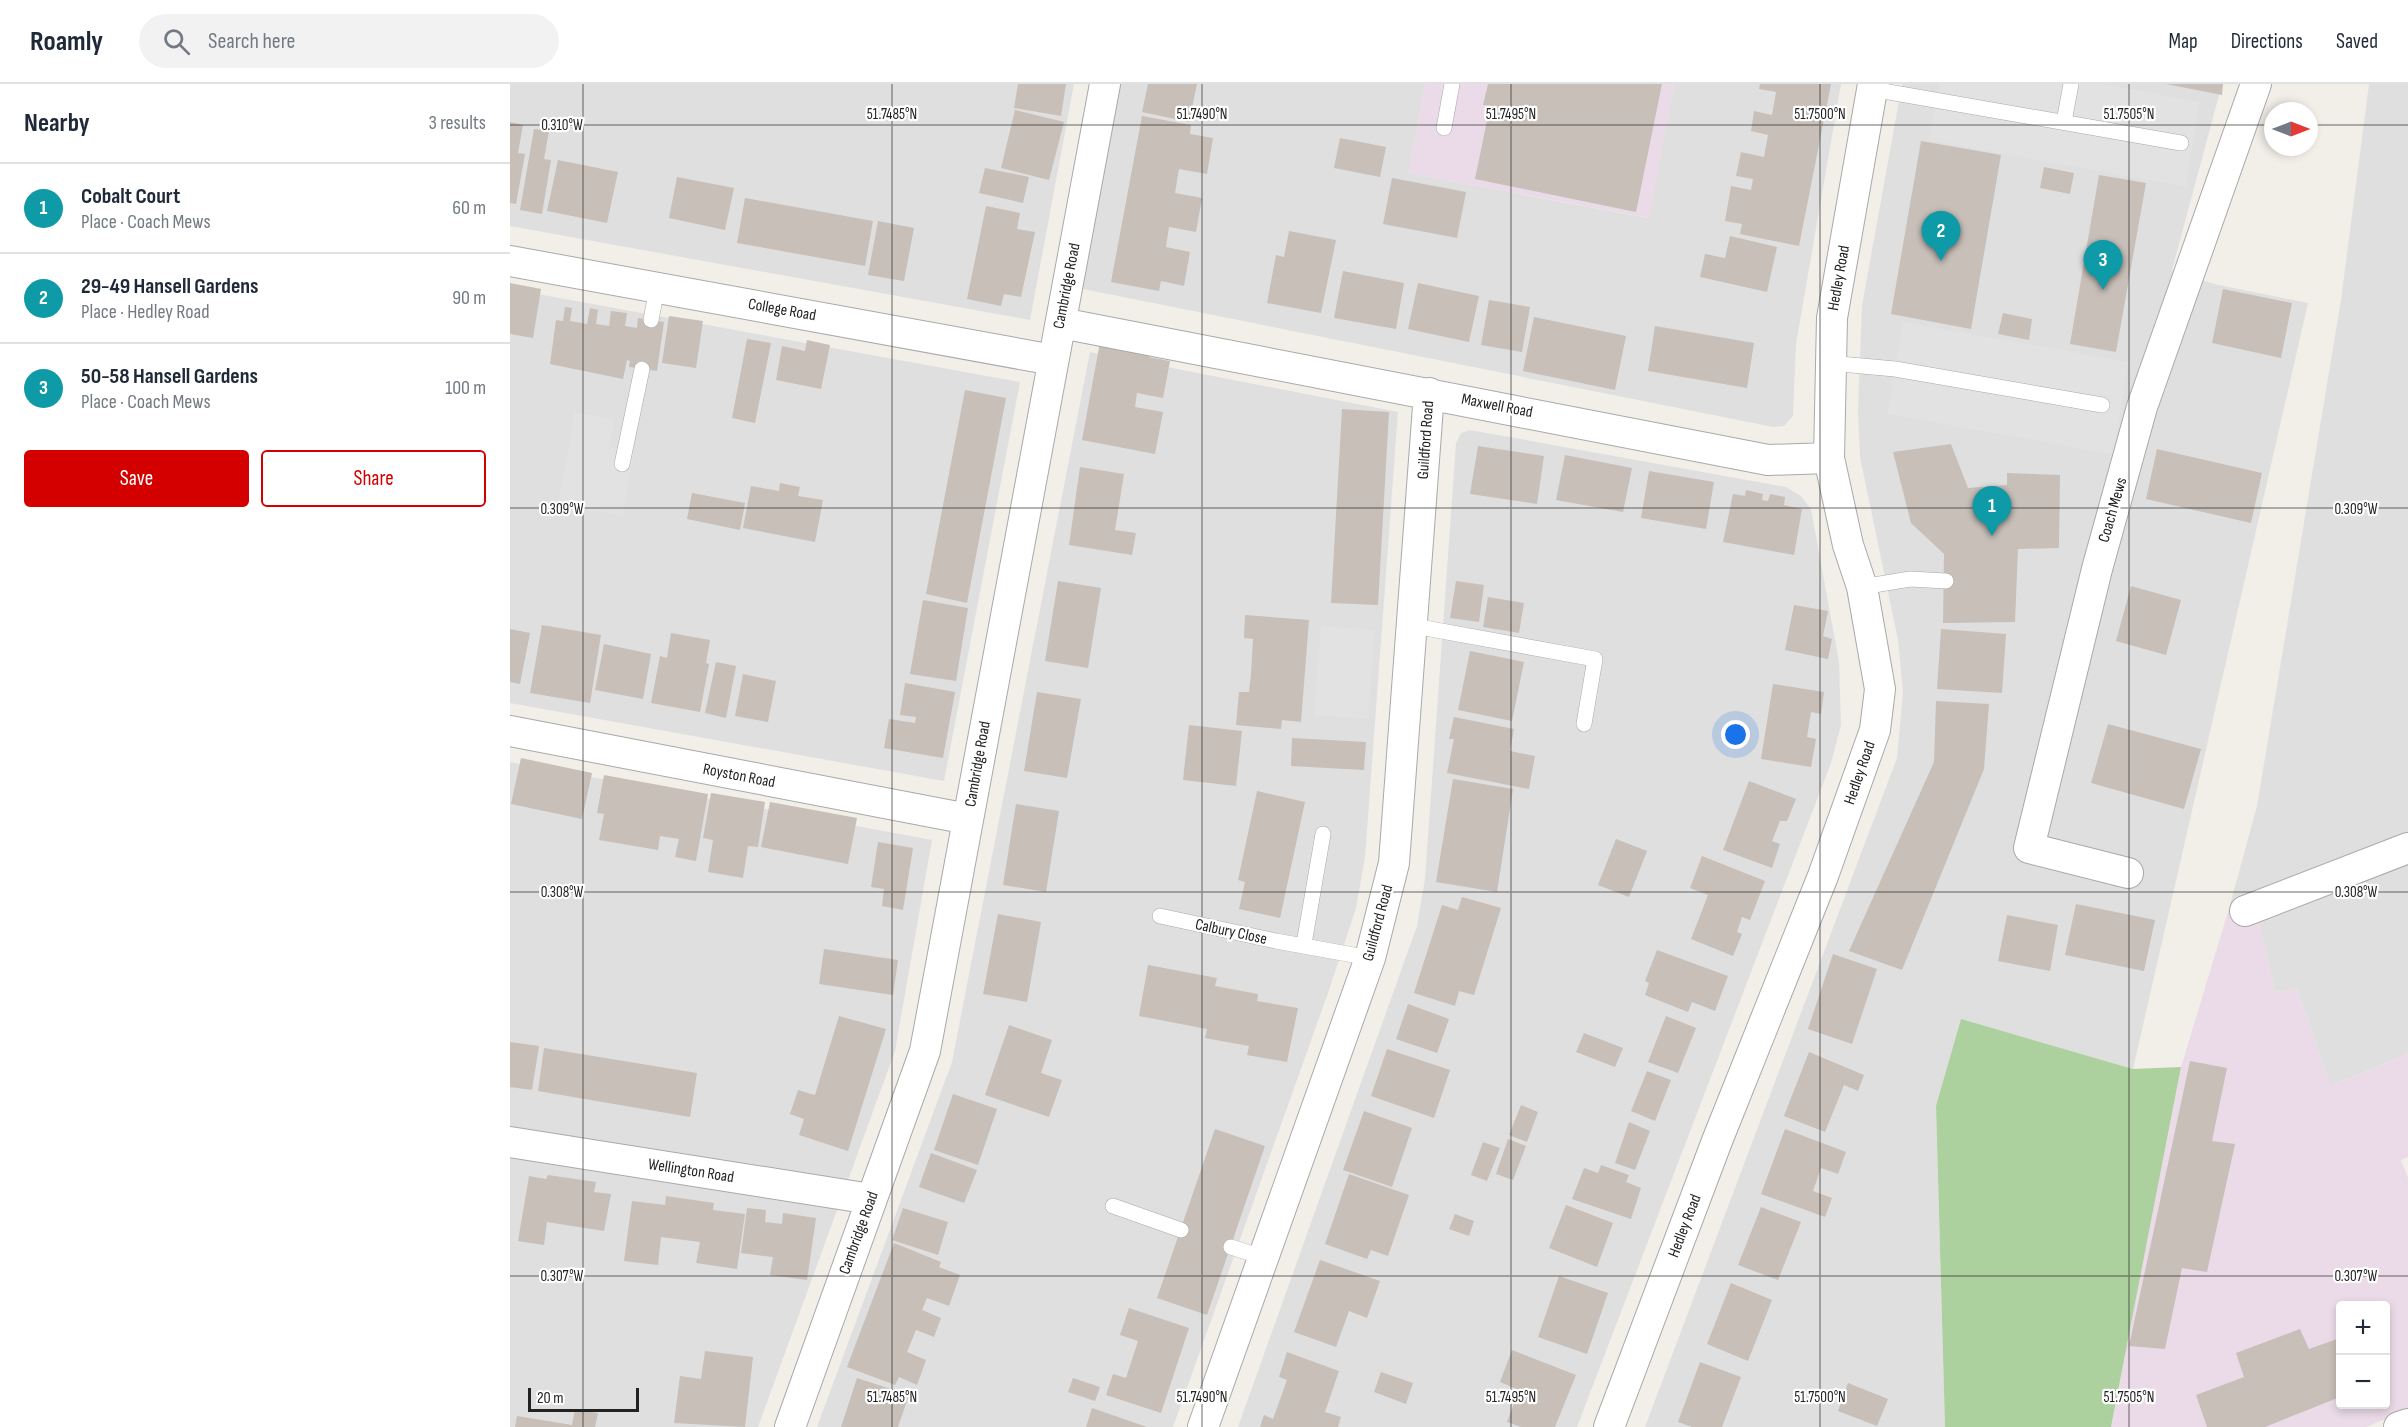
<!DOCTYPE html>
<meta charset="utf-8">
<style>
:root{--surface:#fff;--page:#f2f2f3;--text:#1f2937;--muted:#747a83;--line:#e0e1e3;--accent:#d40000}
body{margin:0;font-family:"Sofia Sans Condensed",sans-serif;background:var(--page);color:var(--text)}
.controls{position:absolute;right:18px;bottom:18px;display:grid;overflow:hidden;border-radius:6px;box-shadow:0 3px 9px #0003}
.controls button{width:54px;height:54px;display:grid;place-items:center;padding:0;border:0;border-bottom:2px solid var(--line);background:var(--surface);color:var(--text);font:30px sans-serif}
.compass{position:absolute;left:1754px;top:18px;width:54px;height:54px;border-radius:50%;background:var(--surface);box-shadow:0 3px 9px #0003;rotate:90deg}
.scale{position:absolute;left:18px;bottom:15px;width:111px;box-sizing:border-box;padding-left:6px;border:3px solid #222;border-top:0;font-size:16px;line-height:21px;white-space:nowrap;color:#222;-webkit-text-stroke:4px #fff;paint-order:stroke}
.you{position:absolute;left:1226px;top:651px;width:21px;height:21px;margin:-15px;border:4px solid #fff;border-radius:50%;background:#1a73e8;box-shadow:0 0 0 9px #1a73e833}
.badge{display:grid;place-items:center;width:39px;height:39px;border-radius:50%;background:var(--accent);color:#fff;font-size:20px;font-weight:700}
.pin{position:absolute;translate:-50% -50px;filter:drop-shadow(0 2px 3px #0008)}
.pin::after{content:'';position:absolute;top:32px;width:21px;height:18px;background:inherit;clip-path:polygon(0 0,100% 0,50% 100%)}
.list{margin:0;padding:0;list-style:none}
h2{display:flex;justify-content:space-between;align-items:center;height:78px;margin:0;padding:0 24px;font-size:26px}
h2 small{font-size:20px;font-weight:400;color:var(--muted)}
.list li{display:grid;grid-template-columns:39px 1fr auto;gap:18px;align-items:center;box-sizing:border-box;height:90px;padding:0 24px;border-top:2px solid var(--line)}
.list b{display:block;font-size:22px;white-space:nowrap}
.list p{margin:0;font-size:20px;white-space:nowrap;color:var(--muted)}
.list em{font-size:20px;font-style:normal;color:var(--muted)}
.actions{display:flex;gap:12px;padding:18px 24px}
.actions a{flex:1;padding:14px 0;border:2px solid var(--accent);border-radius:6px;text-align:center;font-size:21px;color:var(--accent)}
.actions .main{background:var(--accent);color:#fff}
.icon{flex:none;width:33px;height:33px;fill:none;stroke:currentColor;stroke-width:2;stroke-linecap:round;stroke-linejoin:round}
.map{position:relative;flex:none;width:1898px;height:1343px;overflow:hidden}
header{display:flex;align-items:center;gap:36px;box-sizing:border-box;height:84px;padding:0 30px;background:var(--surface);border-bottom:2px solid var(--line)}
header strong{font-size:28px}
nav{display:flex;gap:33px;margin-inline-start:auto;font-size:21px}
.search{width:420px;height:54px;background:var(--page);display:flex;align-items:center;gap:15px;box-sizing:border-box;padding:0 21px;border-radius:33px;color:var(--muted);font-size:22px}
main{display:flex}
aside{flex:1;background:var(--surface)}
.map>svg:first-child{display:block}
.residential{fill:#e0dfdf}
.industrial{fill:#ebdbe8;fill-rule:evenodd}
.forest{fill:#add19e}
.parking{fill:#e2e2e2}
.building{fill:#c7bfb8}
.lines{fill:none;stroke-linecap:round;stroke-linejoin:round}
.service-casing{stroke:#a9a9a9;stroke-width:16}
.minor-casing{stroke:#a9a9a9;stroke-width:32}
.service{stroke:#fff;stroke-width:15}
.minor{stroke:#fff;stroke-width:30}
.ticks{fill:none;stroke:#222;stroke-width:1.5;stroke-opacity:0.45}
.labels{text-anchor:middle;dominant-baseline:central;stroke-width:4.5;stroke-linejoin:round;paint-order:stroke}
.street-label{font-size:16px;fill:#222;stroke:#fff}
.ticks-label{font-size:15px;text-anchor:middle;fill:#222;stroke:#fff;stroke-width:4.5;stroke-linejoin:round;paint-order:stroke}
</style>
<header>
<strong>Roamly</strong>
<div class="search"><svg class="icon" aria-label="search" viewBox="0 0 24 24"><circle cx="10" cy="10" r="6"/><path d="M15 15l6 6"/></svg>Search here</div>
<nav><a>Map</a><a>Directions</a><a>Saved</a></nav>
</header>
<main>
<aside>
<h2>Nearby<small>3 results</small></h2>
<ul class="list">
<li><span class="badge" style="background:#0f9aa8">1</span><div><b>Cobalt Court</b><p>Place · Coach Mews</p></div><em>60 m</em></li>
<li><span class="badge" style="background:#0f9aa8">2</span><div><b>29-49 Hansell Gardens</b><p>Place · Hedley Road</p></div><em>90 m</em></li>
<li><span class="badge" style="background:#0f9aa8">3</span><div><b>50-58 Hansell Gardens</b><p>Place · Coach Mews</p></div><em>100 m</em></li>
</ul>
<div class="actions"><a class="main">Save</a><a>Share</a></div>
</aside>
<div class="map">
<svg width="1898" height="1343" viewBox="0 0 1898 1343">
<rect width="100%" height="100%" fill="#f2efe9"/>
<!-- residential -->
<path class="residential" d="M0 0H564L520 236 0 142Z
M606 0H915L899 89 1138 134 1164 0H1331L1286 260 1283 332 1274 342 1263 343 568 204Z
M1392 0H1712L1662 186 1704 200 1798 219 1623 985 1451 936 1426 1023 1435 1343H1135L1387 674 1393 608 1388 556 1350 373 1348 326 1352 222Z
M1859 0H1898V970L1820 1002 1787 905 1765 908 1745 821 1718 828 1747 722 1831 216Z
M0 205 510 298 434 697 0 619Z
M580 268 888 328 855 773 846 824 818 909 663 1343H307L442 978Z
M960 346 1276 403 1291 412 1301 425 1329 578 1331 641 1321 679 1067 1343H728L907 842 915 795 946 359 951 349Z
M0 678 422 756 385 967 248 1343H0Z"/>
<!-- industrial -->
<path class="industrial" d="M915 0H1164L1139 134 899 89Z
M1745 821 1765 908 1787 905 1820 1002 1898 970V1073L1891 1076 1898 1094V1326L1856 1343H1601L1671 983 1718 828ZM1830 1222H1876V1320H1830Z"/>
<!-- forest -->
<path class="forest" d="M1451 935 1623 985 1671 983 1601 1343H1435L1426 1022Z"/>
<!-- parking -->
<path class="parking" d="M1429 0H1595L1689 18 1676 103 1419 56Z
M1393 238 1619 278 1603 370 1377 330Z
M65 328 104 336 99 363 124 367 113 432 48 420Z
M811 542 865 546 858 635 804 631Z"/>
<!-- building -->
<path class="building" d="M508 0H556L551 32 504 24Z
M638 0H687L679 38 632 28Z
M978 0H1152L1126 128 965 95 980 22 973 21Z
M1250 0H1321L1289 162 1230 150 1232 140 1215 137 1221 102 1241 106 1243 95 1226 92 1231 68 1254 73 1258 51 1241 47 1244 27 1262 31 1266 8 1249 5Z
M1656 0H1713L1712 11Z
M505 26 554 38 539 96 491 84Z
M632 32 681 41 680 50 703 54 697 90 669 85 665 109 692 114 686 148 659 143 656 163 680 168 674 202 651 197 649 207 601 198Z
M0 38 13 41 8 69 15 70 6 120 0 119Z
M24 45 39 47 34 75 41 76 32 130 10 126Z
M830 54 876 63 870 93 824 84Z
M1411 57 1491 71 1461 245 1381 230Z
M48 76 108 88 97 139 37 127Z
M1534 83 1564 89 1560 110 1530 104Z
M475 84 519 93 513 119 469 109Z
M1589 91 1636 99 1606 268 1560 260Z
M167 93 224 104 215 146 159 134Z
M882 94 956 108 947 154 873 140Z
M235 114 363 137 355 182 227 159Z
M476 122 510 129 507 145 525 148 511 213 494 210 491 222 457 215Z
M368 137 404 144 394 197 358 191Z
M779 147 826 156 811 229 757 219 766 171 774 173Z
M1220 152 1267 163 1257 208 1190 193 1195 170 1215 174Z
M833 187 894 199 886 245 824 234Z
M0 199 31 205 23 254 0 250Z
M908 199 969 212 959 258 898 245Z
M1713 205 1782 219 1771 274 1702 259Z
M979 216 1020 223 1012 268 971 261Z
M55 223 62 224 60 237 77 240 80 224 88 226 86 240 99 242 101 227 117 229 115 242 127 244 128 234 154 238 147 287 119 283 120 277 117 276 113 295 40 280 46 236 53 237Z
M1493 229 1522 235 1519 256 1488 250Z
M159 232 193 237 186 284 152 279Z
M1024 233 1116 252 1105 306 1013 287Z
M1145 242 1244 259 1237 304 1138 287Z
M237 255 261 259 245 339 222 334Z
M297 256 320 261 311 305 266 296 272 262 295 267Z
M590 258 640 268 639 273 660 277 653 314 627 309 625 323 653 328 645 370 572 356Z
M455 306 496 314 457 519 416 510Z
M832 325 879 328 868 521 821 519Z
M1441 360 1458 404 1497 401V389L1550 391 1549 464 1508 465 1505 538 1433 539 1434 470 1401 439 1383 368Z
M968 362 1034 372 1027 420 960 410Z
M1647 365 1752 389 1741 439 1636 415Z
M1055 371 1122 384 1113 428 1046 416Z
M570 383 614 390 605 446 626 449 622 471 559 461Z
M1139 387 1204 398 1196 445 1131 434Z
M270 399 290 403 288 412 313 416 305 458 233 444 241 402 269 407Z
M1236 406 1253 410 1252 416 1258 417 1260 410 1275 413 1274 421 1292 425 1284 471 1213 458 1223 410 1235 412Z
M182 409 235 419 230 446 177 435Z
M548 497 591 504 578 584 535 577Z
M946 497 974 501 969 538 940 534Z
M1621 502 1671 516 1656 571 1606 557Z
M978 513 1014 519 1009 549 973 543Z
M413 516 458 524 446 597 400 590Z
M1284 521 1318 527 1313 552 1322 555 1318 575 1275 566Z
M735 531 799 536 791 638 772 636 771 645 726 641 729 608H739L741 590 743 555 734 554Z
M32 541 91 551 80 619 20 609Z
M0 545 20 549 10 600 0 598Z
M1431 545 1496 550 1492 609 1427 605Z
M161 549 200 556 196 579 199 580 190 628 141 619 150 572 157 574Z
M94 560 141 570 133 615 85 606Z
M960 567 1014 578 1002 637 948 626Z
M206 578 226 582 216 634 195 629Z
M233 590 266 597 258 638 225 632Z
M395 599 445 608 433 674 374 664 379 635 405 639 406 633 390 631Z
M1263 600 1314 608 1311 630 1301 628 1297 653 1306 655 1301 683 1251 675Z
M527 608 571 615 557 694 514 687Z
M1426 617 1479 620 1474 685 1392 886 1339 867 1424 678Z
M944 633 1004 645 1000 667 1025 672 1019 705 937 689 944 655H939Z
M1598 640 1691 665 1674 725 1581 699Z
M679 641 732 647 726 702 673 696Z
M782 654 856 658 854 686 781 682Z
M11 674 82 689 72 735 1 720Z
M94 691 198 710 186 777 165 773 169 755 150 752 148 766 89 756 94 730 87 729Z
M943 695 1003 705 987 808 926 798Z
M1239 697 1286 715 1277 737H1270L1262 757 1270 760 1262 784 1213 766Z
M747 707 795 718 770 834 729 825 735 798 728 796Z
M201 709 255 718 248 763 238 762 233 794 198 788 203 756 193 754Z
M260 718 347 734 338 780 251 763Z
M506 720 549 727 536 808 493 801Z
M1106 755 1137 767 1119 813 1088 801Z
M368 758 403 764 393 826 372 822 374 805 361 803Z
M1192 772 1255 797 1240 836 1232 833 1227 848 1232 850 1223 872 1181 855 1198 811 1180 804Z
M952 813 991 824 964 911 949 907 945 922 904 909 932 821 948 826Z
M1566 820 1645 836 1634 887 1555 871Z
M488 830 531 838 517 918 473 910Z
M1497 831 1548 841 1540 887 1488 877Z
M314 865 388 876 383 911 309 900Z
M1147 866 1218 892 1205 927 1182 918 1178 928 1135 911 1139 899 1135 897Z
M1323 870 1367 885 1342 960 1298 945Z
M638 881 707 894 705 902 748 910 747 917 788 924 777 978 737 971 739 962 695 954 697 945 629 932Z
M898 920 939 935 927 969 886 955Z
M329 932 376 945 338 1067 289 1051 294 1035 280 1030 288 1006 305 1011Z
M1156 932 1186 944 1168 989 1138 978Z
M499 941 542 956 531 989 552 996 539 1033 475 1011Z
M1074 949 1113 964 1105 983 1066 968Z
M0 958 29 962 22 1006 0 1003Z
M34 964 187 989 180 1033 28 1007Z
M877 965 940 986 924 1034 861 1012Z
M1299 968 1354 991 1348 1007 1334 1001 1315 1048 1274 1032Z
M1680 977 1717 984 1702 1057 1725 1060 1697 1188 1672 1184 1655 1265 1619 1262Z
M1137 987 1161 996 1145 1037 1121 1027Z
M443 1010 487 1025 468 1081 424 1066Z
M1011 1021 1028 1028 1017 1058 999 1051Z
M854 1027 902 1044 882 1103 833 1086Z
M1119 1038 1140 1047 1125 1086 1105 1079Z
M705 1045 755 1062 697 1231 647 1214Z
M1275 1045 1336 1068 1328 1090 1311 1084 1303 1107 1322 1114 1315 1133 1251 1110Z
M998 1055 1016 1062 1003 1096 986 1090Z
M973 1058 990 1064 977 1097 961 1091Z
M421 1069 467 1086 454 1119 409 1103Z
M1091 1081 1119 1091 1116 1098 1131 1104 1121 1135 1062 1115 1074 1084 1088 1089Z
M839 1090 899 1111 878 1172 861 1166 857 1175 815 1160Z
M38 1091 86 1098 84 1108 101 1110 94 1147 37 1138 34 1161 8 1157 19 1092 36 1095Z
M156 1112 204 1119 203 1126 235 1130 227 1185 186 1179 190 1158 151 1153 148 1181 114 1177 122 1117 155 1121Z
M1056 1121 1103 1139 1087 1183 1039 1164Z
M1251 1123 1291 1138 1268 1196 1228 1181Z
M237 1124 256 1126 255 1138 272 1140 273 1129 306 1134 297 1196 260 1191 263 1173 231 1169Z
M393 1124 438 1138 428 1171 382 1156Z
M945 1130 964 1137 959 1152 939 1145Z
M384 1159 431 1178 429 1183 450 1191 439 1222 417 1214 412 1226 431 1234 424 1253 406 1246 397 1268 416 1276 407 1301 389 1293 385 1301 337 1283Z
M810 1176 870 1197 857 1234 839 1227 826 1263 784 1248Z
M1049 1192 1098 1209 1077 1270 1028 1253Z
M1221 1199 1262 1216 1238 1277 1197 1260Z
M619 1224 679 1244 651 1329 596 1311 603 1290 616 1294 628 1257 610 1251Z
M1790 1245 1799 1265 1830 1254V1313L1755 1343H1697L1686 1311 1734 1293 1726 1269Z
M1002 1266 1066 1291 1045 1343H1011L997 1338 1009 1306 990 1298Z
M195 1267 243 1273 235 1343 164 1339 170 1292 191 1295Z
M777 1268 829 1287 815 1328 831 1333 828 1343H750L754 1331 763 1335 777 1296 769 1293Z
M1190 1278 1231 1293 1212 1343H1182L1168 1338Z
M871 1288 903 1299 896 1320 864 1308Z
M347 1294 399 1311 388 1343H331Z
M563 1294 590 1303 585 1317 558 1308Z
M1338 1299 1378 1315 1367 1342 1328 1327Z
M582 1324 637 1343H576Z
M65 1325 88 1329 85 1343H5L7 1332 62 1341Z"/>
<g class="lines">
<defs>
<path id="service" d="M1362 5 1671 59
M1554 38 1561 0
M934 44 942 0
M141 236 147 204
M1319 279 1385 285 1592 321
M112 380 132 285
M1352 503 1400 495 1436 497
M904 542 1085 575 1074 640
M650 832 766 857 860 874
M794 860 813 750
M603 1122 671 1146
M721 1163 755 1174"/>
<path id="minor" d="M0 177 543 276
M551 239 1258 376 1319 374
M0 647 458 735
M1618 789 1519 764 1587 485 1632 323 1746 0
M1735 827 1898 764
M0 1058 361 1115
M280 1343 415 967 595 0
M693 1343 860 874 884 779 919 309
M1099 1343 1207 1057 1313 792 1365 646 1370 605 1352 503 1338 461 1319 374 1322 234 1363 0
M1889 1343 1898 1340"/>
</defs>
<!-- service casing -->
<use href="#service" class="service-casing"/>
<!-- minor casing -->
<use href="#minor" class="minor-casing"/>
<!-- service -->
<use href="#service" class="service"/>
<!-- minor -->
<use href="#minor" class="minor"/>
</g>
<!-- ticks -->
<path class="ticks" d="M73 0V1343M382 0V1343M692 0V1343M1001 0V1343M1310 0V1343M1619 0V1343M0 41H1763M1799 41H1898M0 424H1898M0 808H1898M0 1192H1898"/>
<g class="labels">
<!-- street labels -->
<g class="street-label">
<text transform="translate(1329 194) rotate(-80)">Hedley Road</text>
<text transform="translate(557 202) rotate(-79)">Cambridge Road</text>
<text transform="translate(272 226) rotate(10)">College Road</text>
<text transform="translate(987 322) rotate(11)">Maxwell Road</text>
<text transform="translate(916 356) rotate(-86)">Guildford Road</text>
<text transform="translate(1603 426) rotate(-74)">Coach Mews</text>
<text transform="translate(468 680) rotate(-80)">Cambridge Road</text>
<text transform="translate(1350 689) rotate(-71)">Hedley Road</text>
<text transform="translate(229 692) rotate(11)">Royston Road</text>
<text transform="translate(868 839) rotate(-75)">Guildford Road</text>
<text transform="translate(721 848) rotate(12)">Calbury Close</text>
<text transform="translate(181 1087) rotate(9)">Wellington Road</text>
<text transform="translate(1175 1142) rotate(-69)">Hedley Road</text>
<text transform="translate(349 1149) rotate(-70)">Cambridge Road</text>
</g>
</g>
<g class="ticks-label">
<text x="382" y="35">51.7485°N</text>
<text x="692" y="35">51.7490°N</text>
<text x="1001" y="35">51.7495°N</text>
<text x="1310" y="35">51.7500°N</text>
<text x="1619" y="35">51.7505°N</text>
<text x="52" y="46">0.310°W</text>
<text x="1846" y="430">0.309°W</text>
<text x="52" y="430">0.309°W</text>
<text x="1846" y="813">0.308°W</text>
<text x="52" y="813">0.308°W</text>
<text x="1846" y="1197">0.307°W</text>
<text x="52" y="1197">0.307°W</text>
<text x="382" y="1318">51.7485°N</text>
<text x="692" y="1318">51.7490°N</text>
<text x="1001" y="1318">51.7495°N</text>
<text x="1310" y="1318">51.7500°N</text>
<text x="1619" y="1318">51.7505°N</text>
</g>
</svg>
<div class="controls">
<button>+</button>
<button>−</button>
</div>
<svg class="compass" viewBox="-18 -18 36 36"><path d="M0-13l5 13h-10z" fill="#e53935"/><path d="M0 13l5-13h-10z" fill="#747a83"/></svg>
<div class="scale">20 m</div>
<div class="you"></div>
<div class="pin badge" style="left:1482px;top:452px;background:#0f9aa8">1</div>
<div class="pin badge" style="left:1431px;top:177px;background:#0f9aa8">2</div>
<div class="pin badge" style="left:1593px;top:206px;background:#0f9aa8">3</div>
</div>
</main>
